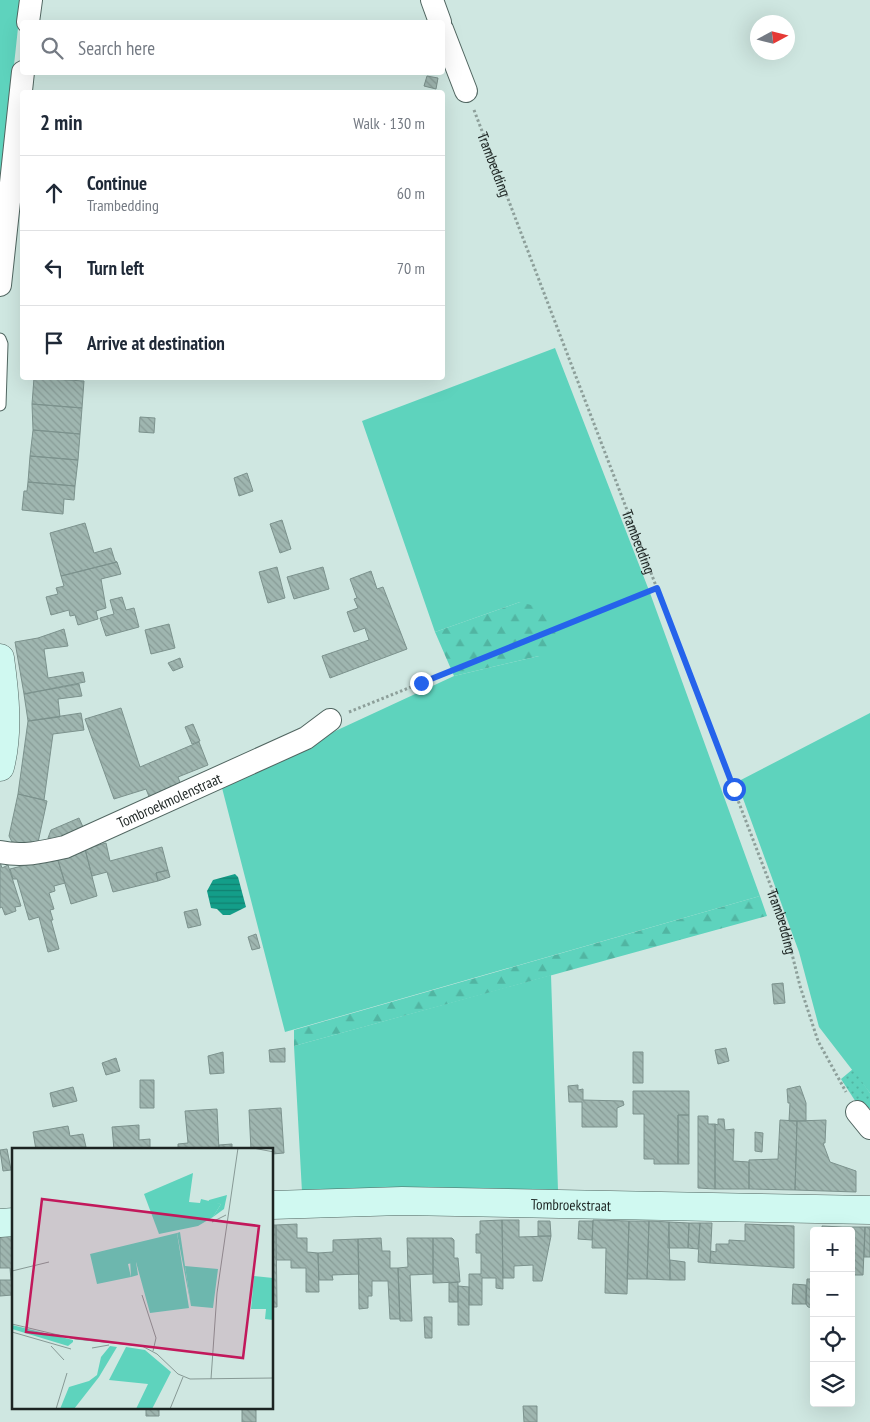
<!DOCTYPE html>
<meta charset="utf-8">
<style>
:root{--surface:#fff;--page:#f2f2f3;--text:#1f2937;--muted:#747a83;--line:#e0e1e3}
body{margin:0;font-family:"PT Sans Narrow",sans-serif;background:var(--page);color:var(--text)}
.controls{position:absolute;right:15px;bottom:15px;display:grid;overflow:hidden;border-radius:5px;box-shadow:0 5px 20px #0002}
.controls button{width:45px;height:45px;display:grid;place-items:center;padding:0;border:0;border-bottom:1px solid var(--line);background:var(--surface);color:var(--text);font:25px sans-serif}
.compass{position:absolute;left:750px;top:15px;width:45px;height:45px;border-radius:50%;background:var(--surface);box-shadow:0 5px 20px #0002;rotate:83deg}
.stop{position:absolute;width:15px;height:15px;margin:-11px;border:4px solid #2563eb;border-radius:50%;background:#fff}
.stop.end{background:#2563eb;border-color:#fff;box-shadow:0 1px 5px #0008}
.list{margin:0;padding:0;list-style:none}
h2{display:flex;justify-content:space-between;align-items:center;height:65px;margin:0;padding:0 20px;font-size:21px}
h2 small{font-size:16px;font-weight:400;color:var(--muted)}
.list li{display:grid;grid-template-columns:32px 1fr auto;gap:15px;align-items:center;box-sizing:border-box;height:75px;padding:0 20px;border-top:1px solid var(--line)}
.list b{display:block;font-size:19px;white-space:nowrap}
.list p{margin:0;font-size:16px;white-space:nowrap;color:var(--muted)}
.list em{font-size:16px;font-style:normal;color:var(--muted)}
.icon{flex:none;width:28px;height:28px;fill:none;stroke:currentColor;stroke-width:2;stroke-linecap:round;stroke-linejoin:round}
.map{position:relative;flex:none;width:870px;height:1422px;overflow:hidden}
.search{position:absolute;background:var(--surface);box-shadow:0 5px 20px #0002;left:20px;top:20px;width:425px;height:55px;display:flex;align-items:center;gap:12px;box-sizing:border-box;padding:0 18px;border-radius:5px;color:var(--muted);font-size:19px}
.panel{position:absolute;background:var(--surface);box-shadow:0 5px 20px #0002;left:20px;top:90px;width:425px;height:290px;border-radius:5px}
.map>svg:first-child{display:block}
.green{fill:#5ed3bd}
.forest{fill:url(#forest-firs)}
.park{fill:url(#park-dots)}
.water{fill:url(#water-rules)}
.building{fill:url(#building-back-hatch);stroke:#7c928d}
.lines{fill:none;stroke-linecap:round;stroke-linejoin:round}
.lane-casing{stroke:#516661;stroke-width:13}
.street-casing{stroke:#516661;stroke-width:24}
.secondary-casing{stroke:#516661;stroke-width:29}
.path{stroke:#8d9f9a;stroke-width:3;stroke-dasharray:2.5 2.5;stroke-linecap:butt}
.lane{stroke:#fff;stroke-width:11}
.street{stroke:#fff;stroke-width:22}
.secondary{stroke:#d0f9f1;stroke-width:28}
.route{stroke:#2563eb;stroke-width:6}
.labels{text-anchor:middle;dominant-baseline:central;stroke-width:5;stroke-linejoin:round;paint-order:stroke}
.street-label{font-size:15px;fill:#1c2422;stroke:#dcf4ee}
.inset-road{fill:none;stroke:#879995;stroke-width:1}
.view{fill:#c2185b;fill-opacity:0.15;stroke:#c2185b;stroke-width:2.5}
.inset-edge{fill:none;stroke:#1c2422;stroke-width:2.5}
</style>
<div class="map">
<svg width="870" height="1422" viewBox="0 0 870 1422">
<defs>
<pattern id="forest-firs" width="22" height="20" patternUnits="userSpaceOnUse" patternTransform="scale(1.25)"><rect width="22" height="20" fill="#5ed3bd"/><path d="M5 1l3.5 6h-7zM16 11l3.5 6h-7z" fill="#51b5a2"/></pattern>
<pattern id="park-dots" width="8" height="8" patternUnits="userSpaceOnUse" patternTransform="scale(1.25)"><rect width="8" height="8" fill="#5ed3bd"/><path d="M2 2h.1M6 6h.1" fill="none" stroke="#51b5a2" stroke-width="1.8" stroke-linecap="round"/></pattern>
<pattern id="water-rules" width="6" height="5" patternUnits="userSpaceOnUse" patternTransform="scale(1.25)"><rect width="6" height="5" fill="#139e89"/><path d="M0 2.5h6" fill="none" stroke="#118170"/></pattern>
<pattern id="building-back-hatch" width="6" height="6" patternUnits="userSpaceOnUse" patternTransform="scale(1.25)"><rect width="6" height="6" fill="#9fb6b0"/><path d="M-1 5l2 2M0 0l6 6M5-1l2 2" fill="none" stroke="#889c97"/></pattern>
</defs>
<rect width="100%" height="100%" fill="#cfe7e1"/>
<!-- green -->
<path class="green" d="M0 0H21L0 195Z
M555 348 650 593 760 896 285 1032 221 784 454 676 539 656 520 602 435 632 362 421Z
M870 713V1093L819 1027 799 952 737 782Z
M551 975 558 1190 302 1192 294 1046Z"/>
<!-- forest -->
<path class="forest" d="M520 602 553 611 556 639 539 656 454 676 435 632Z
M760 896 767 916 294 1046V1030Z"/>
<!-- park -->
<path class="park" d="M853 1069 870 1093V1108L863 1113 841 1079Z"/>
<!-- water -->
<path class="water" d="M235 874 238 877 246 907 230 915H223L217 909 211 908 207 891 213 880Z"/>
<!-- building -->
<path class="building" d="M427 76 438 78 436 89 424 86Z
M34 378 84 381 82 408 32 404Z
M32 404 82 408 80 434 33 430Z
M140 417 155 418 154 433 139 432Z
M33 430 80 434 78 460 30 456Z
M30 456 78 460 75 486 28 482Z
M247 473 253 491 239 496 234 478Z
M28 482 75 486 74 500 64 499 63 514 22 510 24 491H27Z
M282 520 291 549 280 553 270 524Z
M85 523 94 553 111 548 115 561 117 562 61 576 50 533Z
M117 562 121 574 101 579 106 608 96 611 98 619 78 625 75 615 70 616 69 610 51 615 46 597 58 594 56 588 64 586 61 576Z
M277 567 285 598 268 603 259 572Z
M323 567 329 589 294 599 287 577Z
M371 571 377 589 383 587 407 649 330 678 322 656 369 640 365 628 354 632 347 612 358 608 354 599 357 598 350 579Z
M122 597 126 610 134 608 139 627 106 636 100 618 114 614 110 600Z
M169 624 175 648 151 654 145 630Z
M64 629 68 646 44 649 48 678 83 672 85 682 24 694 15 642 38 638Z
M180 658 183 667 173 671 168 663Z
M79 684 82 696 58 699 60 717 28 721 24 694Z
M121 708 140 767 199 742 208 765 178 777 181 785 150 799 146 789 114 799 85 719Z
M81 713 84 730 53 734 44 800 18 794 28 721Z
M193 724 200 741 192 744 185 727Z
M18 794 47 801 37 847 12 842 9 836Z
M79 818 83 827 51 844 48 838 51 830Z
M106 843 110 861 162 847 168 870 156 873 158 881 113 892 107 872 92 876 85 849Z
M85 849 97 896 71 904 57 857Z
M57 857 65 883 54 886 55 891 49 893 54 909 50 910 53 920H51L59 949 48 952 39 917 29 920 17 879H13L10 869Z
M0 862 2 868 8 865 21 906 15 907 16 911 5 915 2 907 0 908Z
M168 870 170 877 158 881 156 873Z
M197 909 201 925 188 928 184 912Z
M256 934 260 948 252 950 248 937Z
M783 983 785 1003 774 1004 772 984Z
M285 1048V1062H270L269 1050Z
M726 1048 729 1061 718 1064 715 1050Z
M223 1052 224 1073 210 1074 208 1056Z
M633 1052H643V1083H633Z
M116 1058 120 1071 106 1075 102 1063Z
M140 1080H154V1108H140Z
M578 1085V1090L583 1089V1100L623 1101 624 1105 617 1108V1127H582V1102H569L568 1086Z
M800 1086 806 1103V1121H789L790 1103H788L787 1089Z
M73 1087 77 1101 53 1107 50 1093Z
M633 1091H689V1115H678V1164H654V1159H644V1114H633Z
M281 1108 284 1153 272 1154V1150H251L249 1110Z
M217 1109 219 1150H178V1144L188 1143 185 1111Z
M678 1115H689V1164H678Z
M698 1116H708V1124H715V1189L698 1188Z
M718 1119H724L725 1130 734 1129 733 1161 749 1162V1189H715V1124L718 1125Z
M780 1120 797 1121 795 1190 749 1189V1160L778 1159Z
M826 1120 825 1143H823L830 1162 856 1171V1192L795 1190 797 1121Z
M139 1125V1140L150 1139V1150H114L112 1127Z
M68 1126 70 1136 83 1134 86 1147 36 1150 33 1132Z
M755 1132 763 1133 762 1152 755 1151Z
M232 1144V1150H219V1145Z
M7 1149 11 1170 3 1171 0 1150Z
M502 1220H519V1237L551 1236 542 1281H533V1265L514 1266V1278H503Z
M502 1220 503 1289 496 1288V1278H482V1305H469V1274H481V1253H476V1234H480V1221Z
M593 1220 629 1221 627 1294 605 1293 606 1248H592Z
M538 1221H550L551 1236H538Z
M579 1221H593L592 1240 578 1239Z
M629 1221H649L647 1279H627Z
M649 1221 669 1222 670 1280 647 1279Z
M669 1222 689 1223 688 1248H668Z
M689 1223H700L698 1249 688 1248Z
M700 1223H712L710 1263 698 1262Z
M297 1224V1238H307V1252L318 1253 319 1292H306V1268H291V1260H276V1225Z
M745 1224 794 1226V1268L710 1263 711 1251 716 1252V1244H729V1240L745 1241Z
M272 1225H276L277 1307H272Z
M822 1226 842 1227V1231H822Z
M842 1227H865L863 1275H851V1231H842Z
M865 1227H870V1257H864Z
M14 1235V1306H13L12 1295 0 1296V1280H11L10 1268H0V1236Z
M381 1238 382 1251H390V1268H398L400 1319H390L388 1281H372V1296H368V1308L359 1309 358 1239Z
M407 1238H433V1274L410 1275 412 1321H400L398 1268 408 1267Z
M433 1238H452L454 1240V1258H458L460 1282 433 1283Z
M358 1239 359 1274 332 1275 333 1280H319L318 1253 333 1252V1240Z
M670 1260 685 1262V1280H670Z
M807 1279H814V1308L808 1307 806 1304Z
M458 1282V1302H449V1283Z
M793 1284 806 1285V1304H792Z
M458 1286 469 1287V1325H458Z
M424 1317H432V1338H425Z
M523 1406H537V1422H524Z
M146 1408H159V1416H146Z
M242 1408H256V1422H242Z"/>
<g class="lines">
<defs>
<path id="lane" d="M0 339 2 344 0 405"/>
<g id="street">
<path d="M432 0 440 22"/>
<path d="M28 22 31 0"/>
<path d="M442 29 466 91"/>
<path d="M0 285 23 72"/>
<path id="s2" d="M0 852C22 857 43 852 65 847L306 738 330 720"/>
<path d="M857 1112 870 1128"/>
</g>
<g id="secondary">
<path d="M0 658C5 694 9 732 0 767"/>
<path id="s3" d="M272 1205 402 1201 870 1210"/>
<path d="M0 1223 14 1222"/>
</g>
</defs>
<!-- lane casing -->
<use href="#lane" class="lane-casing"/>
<!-- street casing -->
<use href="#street" class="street-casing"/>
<!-- secondary casing -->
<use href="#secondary" class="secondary-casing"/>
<!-- path -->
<g class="path">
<path id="s1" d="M474 110 783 918 800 986 818 1041 846 1092"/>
<path d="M349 712 657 588"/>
</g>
<!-- lane -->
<use href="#lane" class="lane"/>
<!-- street -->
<use href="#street" class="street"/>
<!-- secondary -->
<use href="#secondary" class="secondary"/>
</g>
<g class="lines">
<!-- route -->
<path class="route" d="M421 683 657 588 734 789"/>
</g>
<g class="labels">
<!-- street labels -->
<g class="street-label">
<text stroke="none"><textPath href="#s1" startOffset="58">Trambedding</textPath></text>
<text stroke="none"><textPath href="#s1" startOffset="462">Trambedding</textPath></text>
<text stroke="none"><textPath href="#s2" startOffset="180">Tombroekmolenstraat</textPath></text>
<text stroke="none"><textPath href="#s1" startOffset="868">Trambedding</textPath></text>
<text stroke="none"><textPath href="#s3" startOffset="299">Tombroekstraat</textPath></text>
</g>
</g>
<!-- overview -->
<g transform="translate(12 1148)">
<rect width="261" height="261" fill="#cfe7e1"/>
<path d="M181 25 177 54 188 55 189 51 209 56 201 69 186 78 147 86 132 46ZM165 85 177 160 138 165 124 114 116 116 119 129 85 136 78 106ZM173 118 206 121 201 160 179 158ZM242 128 261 130V172L253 171 254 161H239ZM0 177 61 192V194L56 198 0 181ZM98 198 105 199 87 229 62 261H48L57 239 77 233 85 227 89 209ZM114 199 133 202 159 224 140 261H124L136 236 97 232Z" fill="#5ed3bd"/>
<path d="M215 47 212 61 201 69 209 56 196 55 197 52ZM168 84 173 118 179 158 165 85ZM118 111 124 114 126 127 119 129Z" fill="#5ed3bd"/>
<path class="inset-road" d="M241 0 262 4M200 74 214 67M0 123 37 114M130 147 144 190 141 203M0 176 63 191 130 198 145 206 166 226 178 231 262 230M0 184 59 201M39 198 52 212M80 200 97 197M199 231 205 145 226 0M44 261 55 225M158 261 171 229"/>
<path class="view" d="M30 51 247 78 231 210 14 184Z"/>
<rect width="261" height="261" class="inset-edge"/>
</g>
</svg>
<div class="controls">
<button>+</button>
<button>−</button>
<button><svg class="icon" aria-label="locate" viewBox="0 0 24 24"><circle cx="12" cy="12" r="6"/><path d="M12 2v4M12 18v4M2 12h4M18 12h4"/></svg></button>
<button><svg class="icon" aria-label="layers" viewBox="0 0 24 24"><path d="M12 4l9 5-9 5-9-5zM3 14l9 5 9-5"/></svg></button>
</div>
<svg class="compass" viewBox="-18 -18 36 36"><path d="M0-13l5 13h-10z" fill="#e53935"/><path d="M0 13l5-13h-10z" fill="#747a83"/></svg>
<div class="stop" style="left:734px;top:789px"></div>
<div class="stop end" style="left:421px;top:683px"></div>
<div class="search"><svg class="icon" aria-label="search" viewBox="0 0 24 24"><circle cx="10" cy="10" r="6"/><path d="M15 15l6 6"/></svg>Search here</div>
<section class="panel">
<h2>2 min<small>Walk · 130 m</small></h2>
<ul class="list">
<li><svg class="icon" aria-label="ahead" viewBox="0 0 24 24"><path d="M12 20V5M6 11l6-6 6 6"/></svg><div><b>Continue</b><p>Trambedding</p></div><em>60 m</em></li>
<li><svg class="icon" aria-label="left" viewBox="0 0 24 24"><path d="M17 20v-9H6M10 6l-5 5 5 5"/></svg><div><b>Turn left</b></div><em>70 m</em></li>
<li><svg class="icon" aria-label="arrive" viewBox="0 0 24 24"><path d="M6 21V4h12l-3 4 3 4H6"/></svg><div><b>Arrive at destination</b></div></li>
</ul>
</section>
</div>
